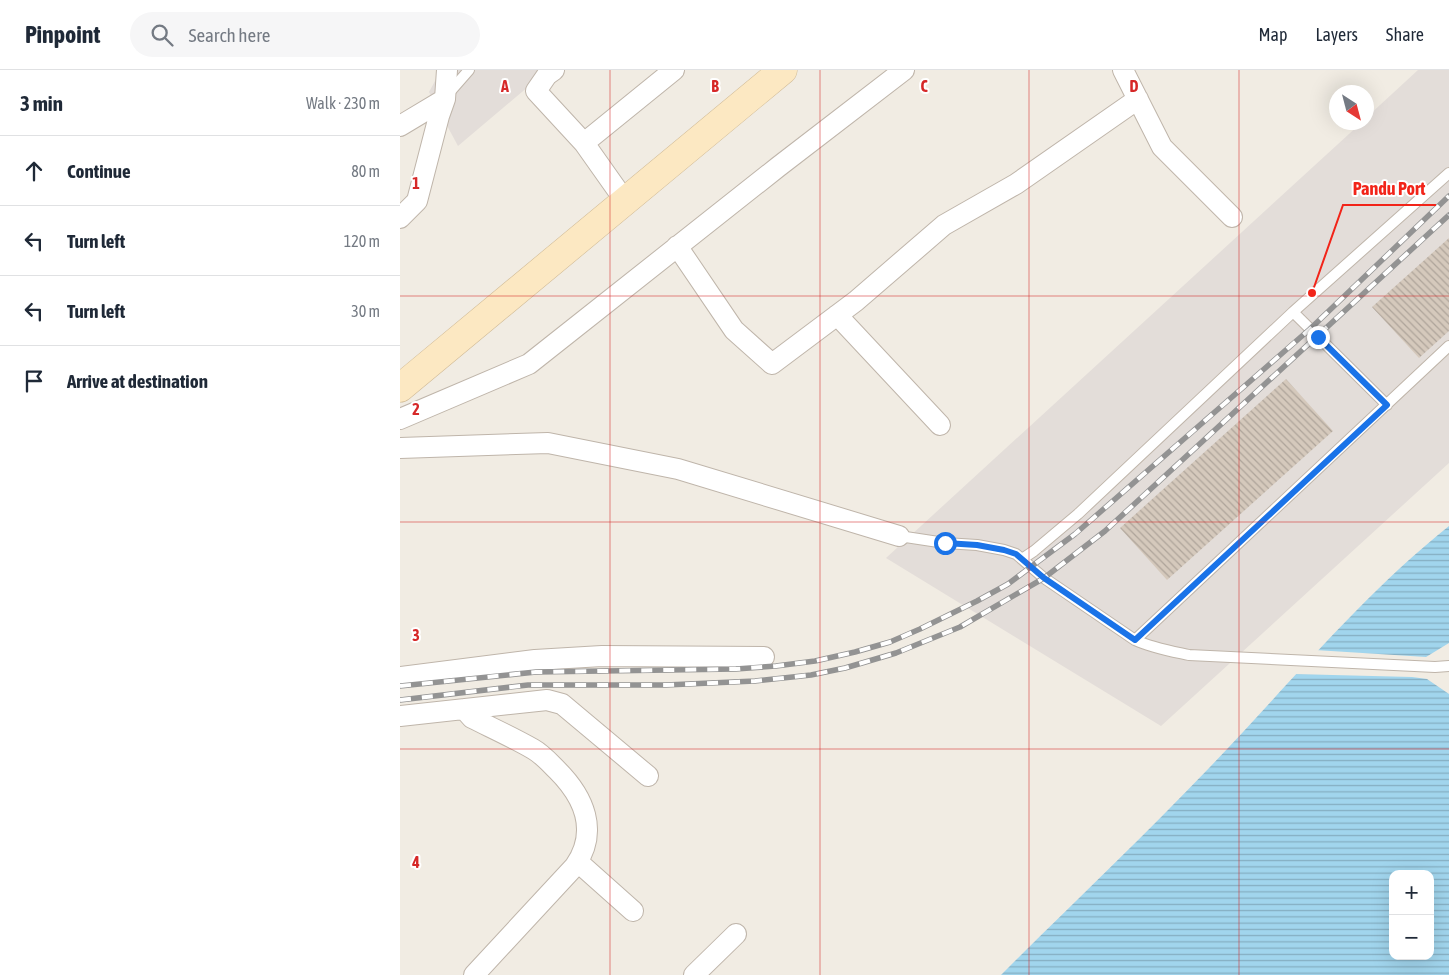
<!DOCTYPE html>
<meta charset="utf-8">
<style>
:root{--surface:#fff;--page:#f6f6f7;--text:#1f2937;--muted:#747a83;--line:#e0e1e3}
body{margin:0;font-family:"Asap Condensed",sans-serif;background:var(--page);color:var(--text)}
.controls{position:absolute;right:15px;bottom:15px;display:grid;overflow:hidden;border-radius:10px;box-shadow:0 5px 20px #0002}
.controls button{width:45px;height:45px;display:grid;place-items:center;padding:0;border:0;border-bottom:1px solid var(--line);background:var(--surface);color:var(--text);font:25px sans-serif}
.compass{position:absolute;left:929px;top:15px;width:45px;height:45px;border-radius:50%;background:var(--surface);box-shadow:0 5px 20px #0002;rotate:144deg}
.stop{position:absolute;width:15px;height:15px;margin:-11px;border:4px solid #1a73e8;border-radius:50%;background:#fff}
.stop.end{background:#1a73e8;border-color:#fff;box-shadow:0 1px 5px #0008}
.list{margin:0;padding:0;list-style:none}
h2{display:flex;justify-content:space-between;align-items:center;height:65px;margin:0;padding:0 20px;font-size:21px}
h2 small{font-size:16px;font-weight:400;color:var(--muted)}
.list li{display:grid;grid-template-columns:32px 1fr auto;gap:15px;align-items:center;box-sizing:border-box;height:70px;padding:0 20px;border-top:1px solid var(--line)}
.list b{display:block;font-size:19px;white-space:nowrap}
.list em{font-size:16px;font-style:normal;color:var(--muted)}
.icon{flex:none;width:28px;height:28px;fill:none;stroke:currentColor;stroke-width:2;stroke-linecap:round;stroke-linejoin:round}
.map{position:relative;flex:none;width:1049px;height:905px;overflow:hidden}
header{display:flex;align-items:center;gap:30px;box-sizing:border-box;height:70px;padding:0 25px;background:var(--surface);border-bottom:1px solid var(--line)}
header strong{font-size:24px}
nav{display:flex;gap:28px;margin-inline-start:auto;font-size:18px}
.search{width:350px;height:45px;background:var(--page);display:flex;align-items:center;gap:12px;box-sizing:border-box;padding:0 18px;border-radius:28px;color:var(--muted);font-size:19px}
main{display:flex}
aside{flex:1;background:var(--surface)}
.map>svg:first-child{display:block}
.industrial{fill:#e3ddd9}
.water{fill:url(#water-rules);fill-rule:evenodd}
.pier{fill:#f1ece3}
.building{fill:url(#building-back-hatch)}
.lines{fill:none;stroke-linecap:round;stroke-linejoin:round}
.lane-casing{stroke:#bfb5aa;stroke-width:12}
.street-casing{stroke:#bfb5aa;stroke-width:22}
.secondary-casing{stroke:#d0ba95;stroke-width:29}
.lane{stroke:#fff;stroke-width:10}
.street{stroke:#fff;stroke-width:20}
.secondary{stroke:#fce8c2;stroke-width:28}
.rail-casing{stroke:#939393;stroke-width:5.5}
.rail{stroke:#fff;stroke-width:4;stroke-dasharray:11;stroke-linecap:butt}
.route{stroke:#1a73e8;stroke-width:6}
.grid{fill:none;stroke:#d62828;stroke-width:1;stroke-opacity:0.55}
.grid-label{font-size:16px;text-anchor:middle;font-weight:bold;fill:#d62828;stroke:#fff;stroke-width:4;stroke-linejoin:round;paint-order:stroke}
.leader{fill:none;stroke:#f22419;stroke-width:2}
.callout-dot{fill:#f22419;stroke:#fff;stroke-width:2}
.callout-label{font-size:18px;text-anchor:middle;font-weight:bold;fill:#f22419;stroke:#fff;stroke-width:4;stroke-linejoin:round;paint-order:stroke}
</style>
<header>
<strong>Pinpoint</strong>
<div class="search"><svg class="icon" aria-label="search" viewBox="0 0 24 24"><circle cx="10" cy="10" r="6"/><path d="M15 15l6 6"/></svg>Search here</div>
<nav><a>Map</a><a>Layers</a><a>Share</a></nav>
</header>
<main>
<aside>
<h2>3 min<small>Walk · 230 m</small></h2>
<ul class="list">
<li><svg class="icon" aria-label="ahead" viewBox="0 0 24 24"><path d="M12 20V5M6 11l6-6 6 6"/></svg><div><b>Continue</b></div><em>80 m</em></li>
<li><svg class="icon" aria-label="left" viewBox="0 0 24 24"><path d="M17 20v-9H6M10 6l-5 5 5 5"/></svg><div><b>Turn left</b></div><em>120 m</em></li>
<li><svg class="icon" aria-label="left" viewBox="0 0 24 24"><path d="M17 20v-9H6M10 6l-5 5 5 5"/></svg><div><b>Turn left</b></div><em>30 m</em></li>
<li><svg class="icon" aria-label="arrive" viewBox="0 0 24 24"><path d="M6 21V4h12l-3 4 3 4H6"/></svg><div><b>Arrive at destination</b></div></li>
</ul>
</aside>
<div class="map">
<svg width="1049" height="905" viewBox="0 0 1049 905">
<defs>
<pattern id="water-rules" width="6" height="5" patternUnits="userSpaceOnUse" patternTransform="scale(1.25)"><rect width="6" height="5" fill="#a1d5ed"/><path d="M0 2.5h6" fill="none" stroke="#85aec1"/></pattern>
<pattern id="building-back-hatch" width="6" height="6" patternUnits="userSpaceOnUse" patternTransform="scale(1.25)"><rect width="6" height="6" fill="#d5c9bc"/><path d="M-1 5l2 2M0 0l6 6M5-1l2 2" fill="none" stroke="#aea49a"/></pattern>
</defs>
<rect width="100%" height="100%" fill="#f1ece3"/>
<!-- industrial -->
<path class="industrial" d="M41 0H148L58 76 29 22Z
M1018 0H1049V393L761 656 486 488 961 53 966 52 967 47Z"/>
<!-- water -->
<path class="water" d="M1049 456V905H601C670 836 742 768 810 697 888 616 960 527 1049 456ZM993 804H1030V886H993Z"/>
<!-- pier -->
<path class="pier" d="M1049 573V624L1027 609 1012 607 893 604 915 580 1026 587Z"/>
<!-- building -->
<path class="building" d="M1049 168V261L1019 288 972 237Z
M886 309 933 361 767 510 720 458Z"/>
<g class="lines">
<defs>
<path id="lane" d="M48 24 69 0
M893 242 987 335
M499 466 545 473 577 475 604 480 616 484 644 508 735 570C752 578 770 581 789 585L1035 597 1049 596
M622 489 634 481 678 444 893 242 1049 103
M735 570 1049 276"/>
<path id="street" d="M154 0 147 5 136 21 184 73 225 131
M723 0 762 77 832 147
M0 56 45 29
M184 73 274 0
M0 148 17 131 39 46 45 29 47 0
M277 176 334 260 372 294 456 231 544 155 616 114 738 29
M437 245 540 355
M0 349 129 294 378 97 504 0
M0 378 148 373 278 399 499 466
M0 607 135 590 202 586 364 587
M64 639 72 648C92 658 114 668 133 679 142 684 150 693 157 700 184 727 199 761 175 796L74 905
M0 646 147 630 162 634 248 706
M178 792 233 841
M294 905 336 864"/>
<path id="secondary" d="M0 318 383 0"/>
</defs>
<!-- lane casing -->
<use href="#lane" class="lane-casing"/>
<!-- street casing -->
<use href="#street" class="street-casing"/>
<!-- secondary casing -->
<use href="#secondary" class="secondary-casing"/>
<!-- lane -->
<use href="#lane" class="lane"/>
<!-- street -->
<use href="#street" class="street"/>
<!-- secondary -->
<use href="#secondary" class="secondary"/>
<defs>
<path id="rail" d="M0 616 136 602 336 599 376 596 415 591 455 582 490 572 520 559 577 531 608 514 675 464 910 259 1049 126
M0 630 128 615H266L355 611 411 605 445 598 496 583 560 557 644 508 705 461 1049 145"/>
</defs>
<!-- rail casing -->
<use href="#rail" class="rail-casing"/>
<!-- rail -->
<use href="#rail" class="rail"/>
</g>
<g class="lines">
<!-- route -->
<path class="route" d="M545 473 577 475 604 480 616 484 644 508 735 570 987 335 918 267"/>
</g>
<!-- grid -->
<path class="grid" d="M210 0V905M420 0V905M629 0V905M839 0V905M0 226H1049M0 452H1049M0 679H1049"/>
<g class="grid-label">
<text x="105" y="22">A</text>
<text x="315" y="22">B</text>
<text x="524" y="22">C</text>
<text x="734" y="22">D</text>
<text x="16" y="119">1</text>
<text x="16" y="345">2</text>
<text x="16" y="571">3</text>
<text x="16" y="798">4</text>
</g>
<!-- callouts -->
<path class="leader" d="M912 223L943 135H1036"/>
<circle class="callout-dot" cx="912" cy="223" r="5"/>
<g class="callout-label">
<text x="989" y="125">Pandu Port</text>
</g>
</svg>
<div class="controls">
<button>+</button>
<button>−</button>
</div>
<svg class="compass" viewBox="-18 -18 36 36"><path d="M0-13l5 13h-10z" fill="#e53935"/><path d="M0 13l5-13h-10z" fill="#747a83"/></svg>
<div class="stop" style="left:545px;top:473px"></div>
<div class="stop end" style="left:918px;top:267px"></div>
</div>
</main>
